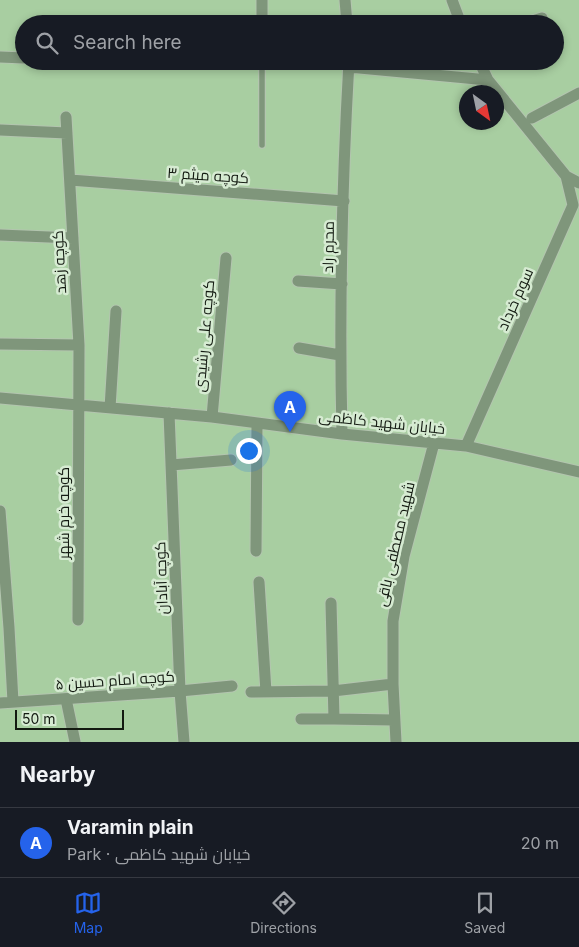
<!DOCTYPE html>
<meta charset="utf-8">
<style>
:root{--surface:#171b24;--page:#20242c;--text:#f1f3f6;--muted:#9ea1a6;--line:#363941;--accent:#2563eb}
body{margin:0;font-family:Inter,Cairo,sans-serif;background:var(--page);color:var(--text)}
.compass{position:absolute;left:459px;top:85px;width:45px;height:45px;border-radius:50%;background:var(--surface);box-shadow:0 2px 8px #0003;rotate:147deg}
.scale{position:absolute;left:15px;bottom:12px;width:109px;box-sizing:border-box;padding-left:5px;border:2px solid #131a11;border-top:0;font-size:14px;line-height:18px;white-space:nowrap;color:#131a11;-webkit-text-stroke:4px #d6ebd2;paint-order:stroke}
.you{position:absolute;left:248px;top:450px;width:18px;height:18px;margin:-12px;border:4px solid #fff;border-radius:50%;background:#1a73e8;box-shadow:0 0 0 8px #1a73e833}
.badge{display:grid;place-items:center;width:32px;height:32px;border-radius:50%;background:var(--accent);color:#fff;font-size:16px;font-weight:700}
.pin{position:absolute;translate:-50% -41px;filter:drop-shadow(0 1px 2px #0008)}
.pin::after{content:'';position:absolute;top:26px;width:18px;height:15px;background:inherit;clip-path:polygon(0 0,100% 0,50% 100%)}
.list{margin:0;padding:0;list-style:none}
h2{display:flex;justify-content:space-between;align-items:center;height:65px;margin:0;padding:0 20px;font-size:21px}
h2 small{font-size:16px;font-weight:400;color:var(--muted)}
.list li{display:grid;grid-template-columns:32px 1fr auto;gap:15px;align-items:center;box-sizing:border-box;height:70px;padding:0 20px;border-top:1px solid var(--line)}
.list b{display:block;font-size:19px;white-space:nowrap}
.list p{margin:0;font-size:16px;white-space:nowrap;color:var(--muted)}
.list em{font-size:16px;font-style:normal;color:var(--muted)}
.icon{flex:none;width:28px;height:28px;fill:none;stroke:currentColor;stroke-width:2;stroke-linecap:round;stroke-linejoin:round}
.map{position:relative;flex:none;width:579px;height:742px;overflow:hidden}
.search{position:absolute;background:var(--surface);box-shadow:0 2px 8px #0003;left:15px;right:15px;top:15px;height:55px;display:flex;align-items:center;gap:12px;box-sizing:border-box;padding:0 18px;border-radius:28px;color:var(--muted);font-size:19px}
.sheet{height:135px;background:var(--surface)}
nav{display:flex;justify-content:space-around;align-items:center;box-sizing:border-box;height:70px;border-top:1px solid var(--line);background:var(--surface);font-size:14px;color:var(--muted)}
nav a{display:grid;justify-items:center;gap:2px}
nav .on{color:var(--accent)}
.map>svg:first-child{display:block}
.green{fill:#a8cea1;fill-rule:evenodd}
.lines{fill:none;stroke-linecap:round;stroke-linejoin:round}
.service-casing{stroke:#b3c5af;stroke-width:8}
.minor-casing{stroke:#b3c5af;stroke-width:13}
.service{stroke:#7f967b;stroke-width:5.5}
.minor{stroke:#7f967b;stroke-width:11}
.labels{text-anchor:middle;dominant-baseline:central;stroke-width:5;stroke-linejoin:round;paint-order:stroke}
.street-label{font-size:15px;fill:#131a11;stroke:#d6ebd2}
</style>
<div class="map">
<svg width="579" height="742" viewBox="0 0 579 742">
<rect width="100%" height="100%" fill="#d6ebd2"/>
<!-- green -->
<path class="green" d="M0 0H579V742H0ZM24 24H555V61H24ZM466 92H496V122H466Z"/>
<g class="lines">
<defs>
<path id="service" d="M262 145V61"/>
<path id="minor" d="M345 0 347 24
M452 0 461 24
M262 24V0
M523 24 542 18
M0 57 24 58
M479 61 488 80 566 176 579 183
M349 67 488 80
M66 117 79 345 78 620
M532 118 579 93
M0 130 67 133
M70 180 344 201
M0 235 73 238
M298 281 342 284
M0 344 79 345
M299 348 340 355
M0 398 212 417 342 434 466 446 579 472
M110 408 116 311
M169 413 180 691 184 742
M212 417 226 258
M342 434C339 310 342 185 349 61
M466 446 573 205 566 176
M171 465 231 460
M0 511 9 628 13 702
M256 551 257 423
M259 582 266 692
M251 692 333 691 393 684
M66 699 75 742
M0 703 180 691 232 686
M301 719H334L331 603
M334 719 394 720
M396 742 393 684V621L404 556 434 443"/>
</defs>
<!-- service casing -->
<use href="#service" class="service-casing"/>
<!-- minor casing -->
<use href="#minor" class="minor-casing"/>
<!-- service -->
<use href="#service" class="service"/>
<!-- minor -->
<use href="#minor" class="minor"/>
</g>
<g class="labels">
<!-- street labels -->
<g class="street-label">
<text transform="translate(208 175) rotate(4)">کوچه میثم ۳</text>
<text transform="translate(328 247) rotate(-89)">محرم راد</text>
<text transform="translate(59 262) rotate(-93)">کوچه زهد</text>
<text transform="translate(515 299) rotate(-66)">سوم خرداد</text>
<text transform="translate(204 336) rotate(-85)">کوچه علی رشیدی</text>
<text transform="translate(382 422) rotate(6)">خیابان شهید کاظمی</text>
<text transform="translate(63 513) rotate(-90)">کوچه خرم شهر</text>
<text transform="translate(395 544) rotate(-77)">شهید مصطفی باقی</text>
<text transform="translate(161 578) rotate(-92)">کوچه آبادان</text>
<text transform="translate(115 680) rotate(-4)">کوچه امام حسین ۵</text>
</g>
</g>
</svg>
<svg class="compass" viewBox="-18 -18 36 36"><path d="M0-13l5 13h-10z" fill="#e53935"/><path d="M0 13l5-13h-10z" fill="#9ea1a6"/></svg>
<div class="scale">50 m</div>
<div class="you"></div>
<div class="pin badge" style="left:290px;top:432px">A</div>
<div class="search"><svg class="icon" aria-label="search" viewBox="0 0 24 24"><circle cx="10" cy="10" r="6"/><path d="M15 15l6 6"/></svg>Search here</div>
</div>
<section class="sheet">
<h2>Nearby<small></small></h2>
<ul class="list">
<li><span class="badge">A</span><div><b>Varamin plain</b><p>Park · خیابان شهید کاظمی</p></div><em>20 m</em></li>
</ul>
</section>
<nav>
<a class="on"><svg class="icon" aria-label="map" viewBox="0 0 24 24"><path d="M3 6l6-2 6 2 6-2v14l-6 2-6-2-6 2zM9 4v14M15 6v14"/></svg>Map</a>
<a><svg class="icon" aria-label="directions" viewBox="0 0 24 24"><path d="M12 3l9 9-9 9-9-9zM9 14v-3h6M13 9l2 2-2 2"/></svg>Directions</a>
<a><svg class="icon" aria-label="saved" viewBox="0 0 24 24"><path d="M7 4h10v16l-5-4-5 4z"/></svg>Saved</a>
</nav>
